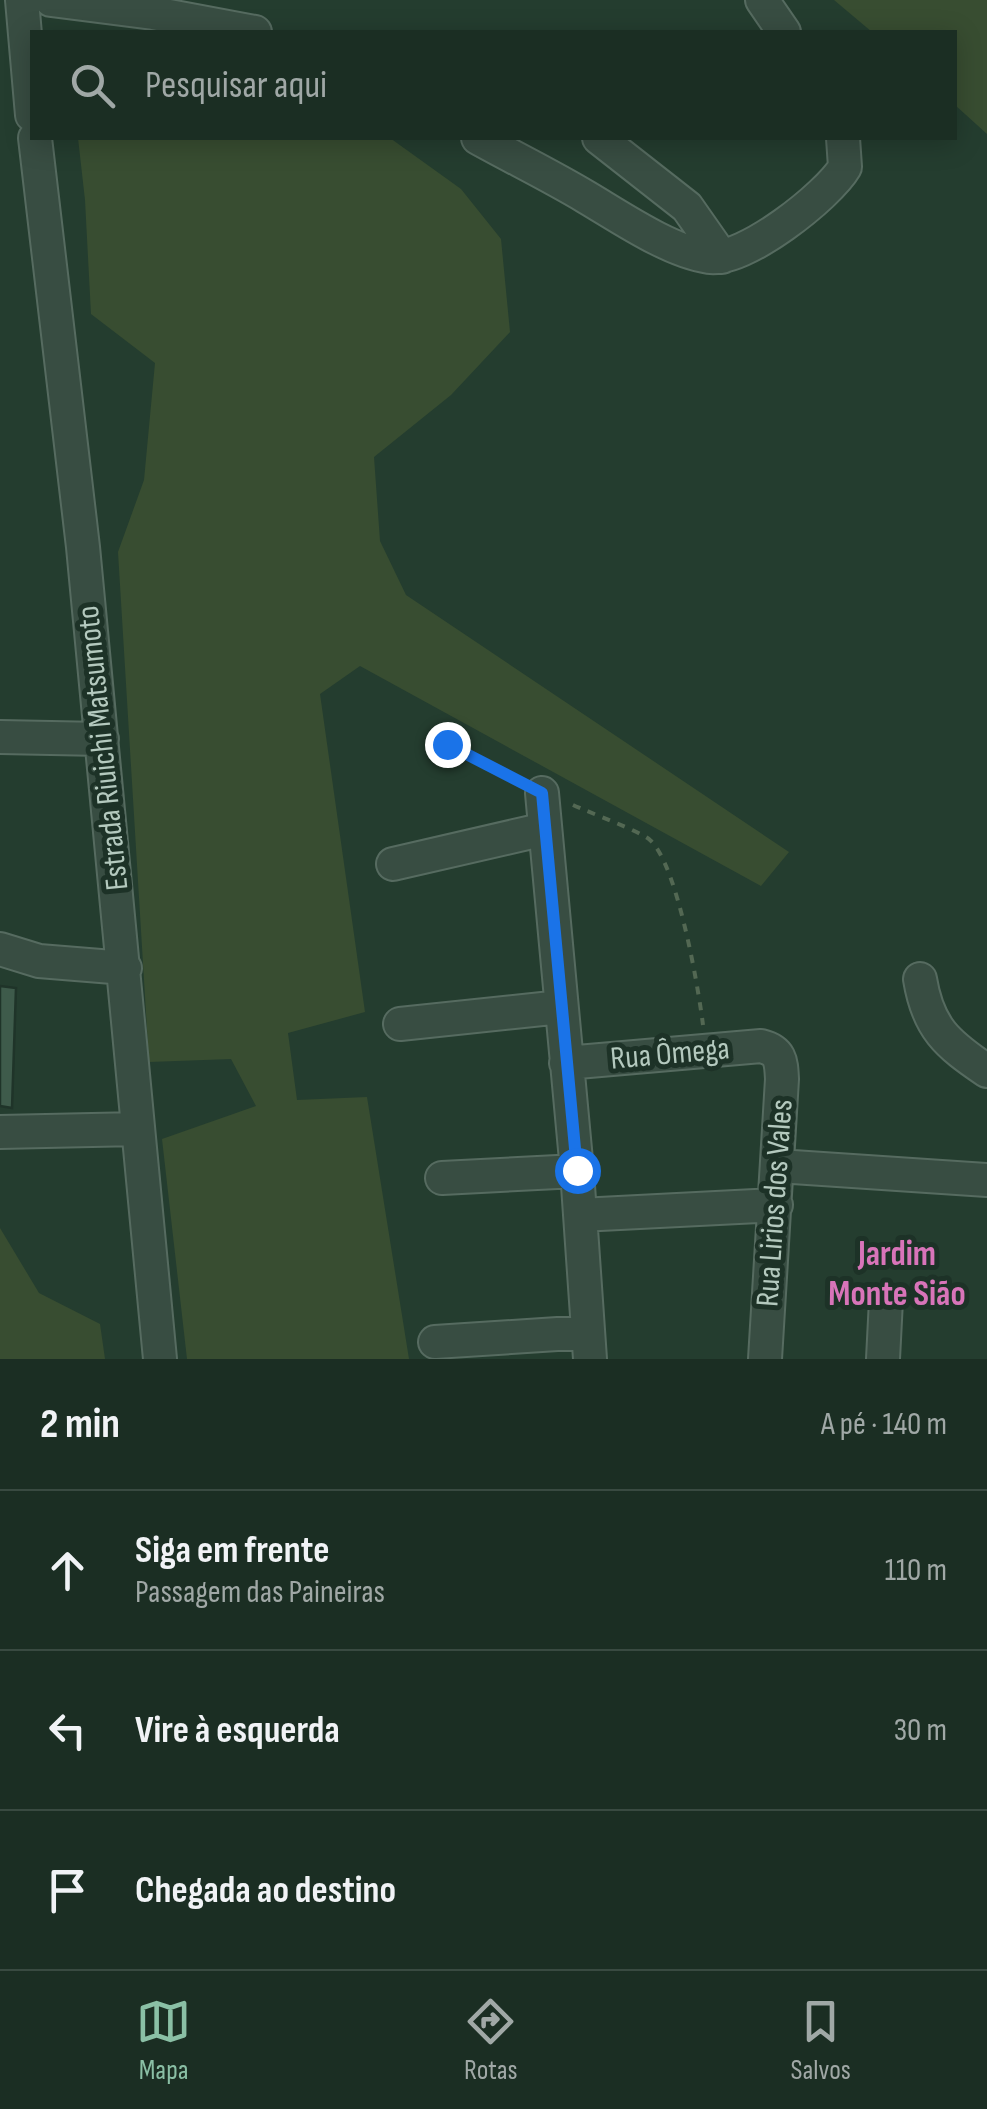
<!DOCTYPE html>
<html lang="pt">
<meta charset="utf-8">
<style>
:root{--surface:#1b2e23;--page:#24362b;--text:#f1f3f6;--muted:#a0a8a6;--line:#394a41;--accent:#8abfa5}
body{margin:0;font-family:"Sofia Sans Condensed",sans-serif;background:var(--page);color:var(--text)}
.stop{position:absolute;width:30px;height:30px;margin:-22px;border:8px solid #1a73e8;border-radius:50%;background:#fff}
.stop.end{background:#1a73e8;border-color:#fff;box-shadow:0 2px 10px #0008}
.list{margin:0;padding:0;list-style:none}
h2{display:flex;justify-content:space-between;align-items:center;height:130px;margin:0;padding:0 40px;font-size:42px}
h2 small{font-size:32px;font-weight:400;color:var(--muted)}
.list li{display:grid;grid-template-columns:65px 1fr auto;gap:30px;align-items:center;box-sizing:border-box;height:160px;padding:0 40px;border-top:2px solid var(--line)}
.list b{display:block;font-size:38px;white-space:nowrap}
.list p{margin:0;font-size:32px;white-space:nowrap;color:var(--muted)}
.list em{font-size:32px;font-style:normal;color:var(--muted)}
.icon{flex:none;width:55px;height:55px;fill:none;stroke:currentColor;stroke-width:2;stroke-linecap:round;stroke-linejoin:round}
.map{position:relative;flex:none;width:987px;height:1359px;overflow:hidden}
.search{position:absolute;background:var(--surface);box-shadow:0 5px 25px #0003;left:30px;right:30px;top:30px;height:110px;display:flex;align-items:center;gap:25px;box-sizing:border-box;padding:0 35px;border-radius:0px;color:var(--muted);font-size:38px}
.sheet{height:610px;background:var(--surface)}
nav{display:flex;justify-content:space-around;align-items:center;box-sizing:border-box;height:140px;border-top:2px solid var(--line);background:var(--surface);font-size:28px;color:var(--muted)}
nav a{display:grid;justify-items:center;gap:5px}
nav .on{color:var(--accent)}
.map>svg:first-child{display:block}
.green{fill:#384d31}
.building{fill:#3e5b4b;stroke:#1f3429;stroke-width:2.5}
.lines{fill:none;stroke-linecap:round;stroke-linejoin:round}
.minor-casing{stroke:#566b60;stroke-width:36}
.path{stroke:#536853;stroke-width:4;stroke-dasharray:8 8;stroke-linecap:butt}
.minor{stroke:#384d42;stroke-width:32}
.route{stroke:#1a73e8;stroke-width:12}
.labels{text-anchor:middle;dominant-baseline:central;stroke-width:10;stroke-linejoin:round;paint-order:stroke}
.street-label{font-size:32px;fill:#b4c9be;stroke:#1d3227}
.neighbourhood-label{font-size:35px;font-weight:bold;fill:#d874b9;stroke:#1d3227}
</style>
<div class="map">
<svg width="987" height="1359" viewBox="0 0 987 1359">
<rect width="100%" height="100%" fill="#243d2f"/>
<!-- green -->
<path class="green" d="M834 0H987V134L955 105 954 32H872Z
M78 138H390L461 189 501 239 510 332 451 395 374 457 380 541 406 595 789 852 761 886 360 666 320 694 365 1012 288 1033 297 1100 367 1097 409 1359H187L162 1139 256 1106 231 1059 149 1062 118 552 144 480 155 363 91 314 85 200Z
M0 1228 39 1293 100 1324 105 1359H0Z"/>
<!-- building -->
<path class="building" d="M0 986 16 988 12 1108 0 1106Z"/>
<g class="lines">
<defs>
<path id="minor" d="M22 0 32 115
M51 0 153 13 255 32
M762 0 784 32
M35 138 83 547 160 1359
M478 138C514 158 551 176 586 197 620 217 669 251 709 257 744 262 828 196 845 167L843 138
M599 138 687 207 722 257
M0 737 102 739
M542 793 577 1171 590 1359
M393 864 545 829
M0 949 39 961 125 968
M920 979C928 1028 947 1044 987 1071
M400 1024 561 1007
M566 1063 761 1046C781 1051 781 1061 782 1079L765 1359
M0 1132 138 1129
M778 1166 987 1180
M442 1178 577 1171
M580 1215 776 1205
M435 1342 588 1332
M883 1359 886 1300"/>
</defs>
<!-- minor casing -->
<use href="#minor" class="minor-casing"/>
<!-- path -->
<path class="path" d="M447 744 518 781
M573 805C588 812 642 832 650 840 677 864 698 985 703 1025"/>
<!-- minor -->
<use href="#minor" class="minor"/>
</g>
<g class="lines">
<!-- route -->
<path class="route" d="M447 744 542 793 577 1170"/>
</g>
<g class="labels">
<!-- street labels -->
<g class="street-label">
<text transform="translate(103 748) rotate(-96)">Estrada Riuichi Matsumoto</text>
<text transform="translate(670 1054) rotate(-5)">Rua Ômega</text>
<text transform="translate(775 1203) rotate(-86)">Rua Lirios dos Vales</text>
</g>
<!-- neighbourhood labels -->
<g class="neighbourhood-label">
<text x="897" y="1254">Jardim<tspan x="897" dy="40">Monte Sião</tspan></text>
</g>
</g>
</svg>
<div class="stop" style="left:577px;top:1170px"></div>
<div class="stop end" style="left:447px;top:744px"></div>
<div class="search"><svg class="icon" aria-label="search" viewBox="0 0 24 24"><circle cx="10" cy="10" r="6"/><path d="M15 15l6 6"/></svg>Pesquisar aqui</div>
</div>
<section class="sheet">
<h2>2 min<small>A pé · 140 m</small></h2>
<ul class="list">
<li><svg class="icon" aria-label="ahead" viewBox="0 0 24 24"><path d="M12 20V5M6 11l6-6 6 6"/></svg><div><b>Siga em frente</b><p>Passagem das Paineiras</p></div><em>110 m</em></li>
<li><svg class="icon" aria-label="left" viewBox="0 0 24 24"><path d="M17 20v-9H6M10 6l-5 5 5 5"/></svg><div><b>Vire à esquerda</b></div><em>30 m</em></li>
<li><svg class="icon" aria-label="arrive" viewBox="0 0 24 24"><path d="M6 21V4h12l-3 4 3 4H6"/></svg><div><b>Chegada ao destino</b></div></li>
</ul>
</section>
<nav>
<a class="on"><svg class="icon" aria-label="map" viewBox="0 0 24 24"><path d="M3 6l6-2 6 2 6-2v14l-6 2-6-2-6 2zM9 4v14M15 6v14"/></svg>Mapa</a>
<a><svg class="icon" aria-label="directions" viewBox="0 0 24 24"><path d="M12 3l9 9-9 9-9-9zM9 14v-3h6M13 9l2 2-2 2"/></svg>Rotas</a>
<a><svg class="icon" aria-label="saved" viewBox="0 0 24 24"><path d="M7 4h10v16l-5-4-5 4z"/></svg>Salvos</a>
</nav>
